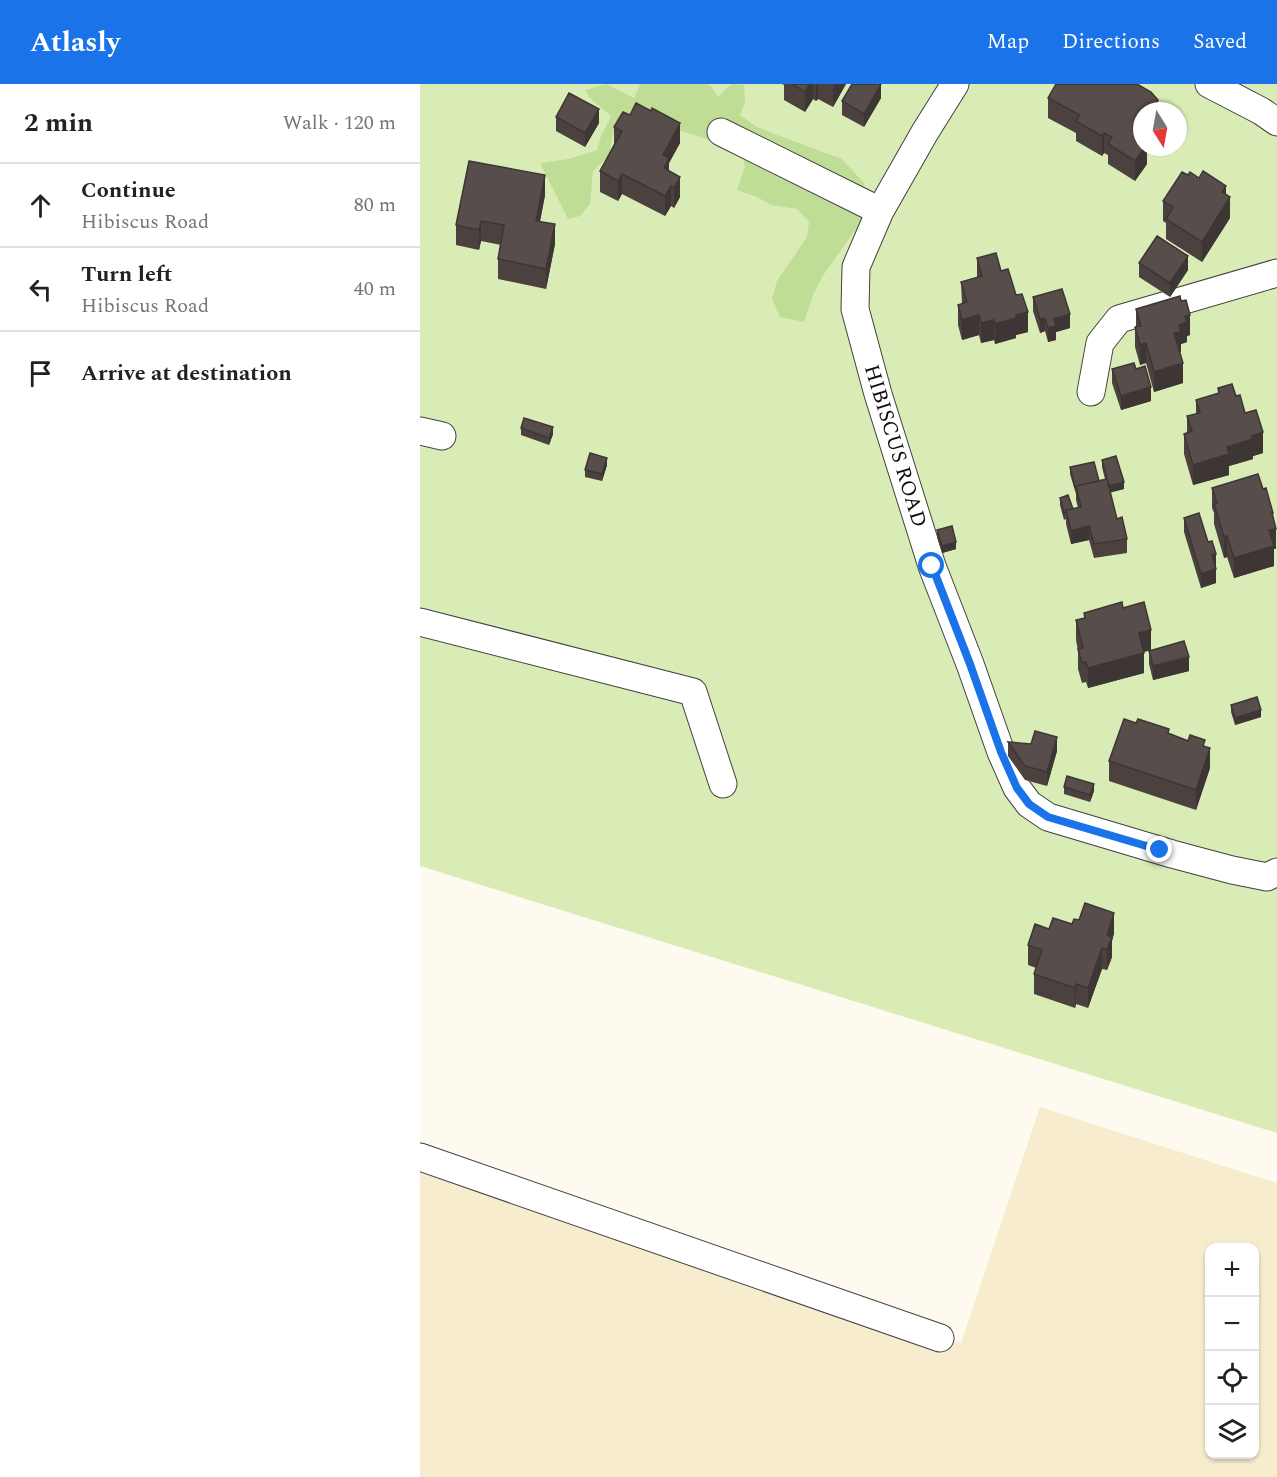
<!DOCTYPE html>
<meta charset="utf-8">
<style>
:root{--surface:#fff;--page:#f6f6f6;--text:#222;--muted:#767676;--line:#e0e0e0;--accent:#1a73e8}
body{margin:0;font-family:Spectral,serif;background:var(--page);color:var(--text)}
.controls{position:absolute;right:18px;bottom:18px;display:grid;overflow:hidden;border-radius:12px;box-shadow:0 2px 4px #0004}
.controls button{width:54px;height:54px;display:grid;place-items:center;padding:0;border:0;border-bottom:2px solid var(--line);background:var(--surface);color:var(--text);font:30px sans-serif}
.compass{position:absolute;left:713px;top:18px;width:54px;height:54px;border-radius:50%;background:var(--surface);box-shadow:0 2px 4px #0004;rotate:169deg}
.stop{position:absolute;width:18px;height:18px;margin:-14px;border:4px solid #1a73e8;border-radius:50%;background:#fff}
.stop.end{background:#1a73e8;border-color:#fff;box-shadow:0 2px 6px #0008}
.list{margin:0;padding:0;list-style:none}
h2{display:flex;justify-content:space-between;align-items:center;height:78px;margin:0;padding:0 24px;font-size:26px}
h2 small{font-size:20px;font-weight:400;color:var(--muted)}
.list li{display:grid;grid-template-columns:39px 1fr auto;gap:18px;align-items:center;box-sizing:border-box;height:84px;padding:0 24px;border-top:2px solid var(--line)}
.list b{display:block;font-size:22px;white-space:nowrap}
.list p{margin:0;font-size:20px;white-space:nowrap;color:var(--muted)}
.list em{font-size:20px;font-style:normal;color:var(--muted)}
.icon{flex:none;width:33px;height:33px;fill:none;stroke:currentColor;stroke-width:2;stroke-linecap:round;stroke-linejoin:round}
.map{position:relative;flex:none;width:857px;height:1393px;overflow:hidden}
header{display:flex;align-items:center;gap:36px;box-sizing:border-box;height:84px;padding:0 30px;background:var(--accent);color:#fff}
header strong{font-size:28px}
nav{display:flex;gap:33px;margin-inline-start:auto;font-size:21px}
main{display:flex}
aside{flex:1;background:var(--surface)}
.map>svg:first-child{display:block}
.farmland{fill:#f7edce;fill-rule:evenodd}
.green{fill:#daecb6;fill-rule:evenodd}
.forest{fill:#c0dd95}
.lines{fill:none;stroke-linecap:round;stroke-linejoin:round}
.minor-casing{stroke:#414141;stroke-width:29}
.minor{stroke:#fff;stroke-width:27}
.wall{fill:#4b4240}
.shaded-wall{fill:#3d3634}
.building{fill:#574d4a;stroke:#3d3634;stroke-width:1.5}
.route{stroke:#1a73e8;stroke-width:8}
.labels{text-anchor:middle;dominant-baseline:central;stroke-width:6;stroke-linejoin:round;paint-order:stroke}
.street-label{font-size:21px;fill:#0e0e0e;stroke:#fff}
</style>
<header>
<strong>Atlasly</strong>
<nav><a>Map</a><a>Directions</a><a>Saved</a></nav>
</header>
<main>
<aside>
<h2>2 min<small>Walk · 120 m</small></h2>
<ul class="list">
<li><svg class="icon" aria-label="ahead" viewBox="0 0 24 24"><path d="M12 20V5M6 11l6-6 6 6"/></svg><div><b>Continue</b><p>Hibiscus Road</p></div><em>80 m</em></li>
<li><svg class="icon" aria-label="left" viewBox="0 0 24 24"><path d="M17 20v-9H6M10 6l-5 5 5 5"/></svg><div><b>Turn left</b><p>Hibiscus Road</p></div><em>40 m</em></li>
<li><svg class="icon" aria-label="arrive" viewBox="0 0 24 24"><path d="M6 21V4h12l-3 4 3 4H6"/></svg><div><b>Arrive at destination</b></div></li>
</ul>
</aside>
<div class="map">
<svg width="857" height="1393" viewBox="0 0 857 1393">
<rect width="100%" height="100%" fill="#fffaef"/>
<!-- farmland -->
<path class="farmland" d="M620 1023 857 1099V1393H0V1077L541 1259ZM790 1164H834V1370H790Z"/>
<!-- green -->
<path class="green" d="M0 0H857V1049L0 782ZM722 27H758V63H722Z"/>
<!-- forest -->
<path class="forest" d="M186 0 214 14 220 0H287L291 2 298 13 311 0 324 1 325 18 320 31 337 43 357 51 422 75 444 99 446 109V131L402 193 393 211 384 238 360 233 352 215 357 197 387 153 389 138 377 125 351 121 337 113 317 106 325 83 322 69C284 52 250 44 211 33L194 45 189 72 173 87 170 120 160 132 148 135 120 79 149 75 177 66 181 52 191 32 169 13 165 6Z"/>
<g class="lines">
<defs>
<path id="minor" d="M535 0 505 48 460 127 436 183 435 225 458 310 512 482 550 580 581 668 597 704 609 720 628 733 752 770 812 786 847 793 857 788
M789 0 841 27 857 38
M301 48 460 127
M671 308 680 259 699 235 857 189
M0 347 22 352
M0 538 273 608 303 700
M0 1073 520 1254"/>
</defs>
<!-- minor casing -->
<use href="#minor" class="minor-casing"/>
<!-- minor -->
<use href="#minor" class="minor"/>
</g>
<!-- wall -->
<path class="wall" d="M362 0H426L413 23 398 15 396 17 393 15 385 28 364 16V1Z
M461 14 444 43 422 31V17Z
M628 14 738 27 722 63H727V80L715 97 688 80V71L684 69 682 72 656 57V49L628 34Z
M136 33 179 39 165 63 136 47Z
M194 43 260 59 249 79V87L260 113 254 124 251 122 245 132 202 110 198 117 180 108V87L194 60Z
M125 111 120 138 135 160 126 205 78 195V175L81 161 61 157 59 166 36 161V141Z
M806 111 810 134 782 178 746 155V139L743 137V117Z
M557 174 581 187 608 248 596 251V254L575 260 574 256 561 259 559 251 542 256 538 241V221L542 220 541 198 557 194Z
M719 179 768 186 750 213 719 193Z
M613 213 650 244 636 248V256L628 258 625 247 620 249 613 227Z
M716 225 770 251 767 252V258L761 260V268H760L763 299 734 308 726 279 720 281 715 263V243H716Z
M692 285H716L731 317 701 326 692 299Z
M798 304 816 312 825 329 843 369 833 372V375L809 382V391L773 401 764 370V350L767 349V332L776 330V316L798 310Z
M101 344 133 350 129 361 101 351Z
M682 376 704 405 690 408 697 435 707 455V469L674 474 669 456 651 460 646 440V435L644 436 640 421V414L653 425 658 424 656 416V410L650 390V383L679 397 685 395 682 383Z
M187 381 182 397 165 393V386Z
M792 404 843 405 853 429 856 465H854V482L814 494 807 473 804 474 794 440V429L792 424Z
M764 434 796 484V499L781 504 764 448Z
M517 446 536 465 522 469 517 453Z
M703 524 731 566 724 568V589L668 604 666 598 662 599 658 585V567L656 556V536L664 534V529Z
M729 567 769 587 733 596 729 580Z
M811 621 841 633 815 641 811 628Z
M749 650 785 662 790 684 776 726 689 697V677Z
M588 658 611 660 637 667 627 702 605 696 588 672Z
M644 703 674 707 670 718 644 710Z
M652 840 694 849 692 857V873L687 886 682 885 668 924 656 920 655 924 614 910V890L616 884 608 881V861L629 845Z"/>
<!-- shaded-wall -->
<path class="shaded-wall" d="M390 0H393V15L385 28V8Z
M396 0H398V15L396 17Z
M415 0H426L413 23V3Z
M461 0V14L444 43V30Z
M738 16V27H732Z
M179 25V39L165 63V49Z
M260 39V59L249 79V94L244 104 243 71Z
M684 49V69L682 72V52Z
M722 54V63H727V80L715 97V77L720 57Z
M202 90V110L198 117V97Z
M125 91V111L116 157V137Z
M260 93V113L254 124V104Z
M251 102V122L245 132V112Z
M806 102V121L810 113V134L782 178V158L802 108Z
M61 137V157L59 166V146Z
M135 140V160L126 205V185Z
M768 172V186L750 213V199Z
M608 228V248L596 251V254L575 260V240L596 231Z
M650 230V244L636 248V256L628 258V244L634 235Z
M559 231V251L542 256V236Z
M770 231V251L767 252V258L761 260V268L754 269V249L759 241 765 232Z
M625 234V247L620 249V235Z
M574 236V256L561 259V239Z
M726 259V279L720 281V261Z
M763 279V299L734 308V288Z
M731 303V317L701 326V312Z
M133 343V350L129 361V354Z
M843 348V369L833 372V375L809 382V391L773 401V381L807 363 832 352Z
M187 374V381L182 397V390Z
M704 398V405L689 409V402Z
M669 442V456L651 460V447Z
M856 445V465H854V482L814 494V474L849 446Z
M807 452V473L804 474V453Z
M536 458V465L522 469V462Z
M796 470V484L792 485V471Z
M796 485V499L781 504V490Z
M731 546V566L719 569V549Z
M724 569V589L668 604V584Z
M769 573V587L733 596V582Z
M841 626V633L815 641V634Z
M637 653V667L627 702V688Z
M790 664V684L776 726V706Z
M674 700V707L670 718V711Z
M694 829V849L692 857V873L687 886V851Z
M682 864V885L668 924V904Z
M656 900V920L655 924V904Z"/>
<!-- building -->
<path class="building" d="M372 0H390L385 8Z
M432 0H461L444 30 422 17Z
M636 0H717L731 8 738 16 732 27H722V54L720 57 722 58V63H725L715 77 688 60 692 53 684 49 682 52 656 37 660 31 628 14Z
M149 9 179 25 165 49 136 33Z
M216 19 231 27 232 24 260 39 243 71 249 74 244 84 260 93 254 104 251 102 245 112 202 90 198 97 180 87 202 47 194 43 203 28 210 31Z
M49 77 125 91 116 137 135 140 126 185 78 175 84 141 61 137 59 146 36 141Z
M783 87 806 102 802 108 810 113 782 158 746 135 753 123 743 117 762 88 768 91 770 88 779 94Z
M737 152 768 172 750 199 719 179Z
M576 169 581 187 588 185 596 211 602 210 608 228 596 231V234L575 240 574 236 561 239 559 231 542 236 538 221 547 218 541 198 562 192 557 174Z
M642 205 650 230 634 235 636 242 628 244 625 234 620 235 613 213Z
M760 212 761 217 766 216 770 231 765 232 767 238 759 241 761 248 754 249 763 279 734 288 726 259 720 261 715 243 721 242 716 225Z
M714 279 716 285 725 282 731 303 701 312 692 285Z
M812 300 816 312 820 311 825 329 836 326 843 348 832 352 833 355 807 363 809 370 773 381 764 350 772 347 767 332 780 329 776 316 799 309 798 304Z
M104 334 133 343 129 354 101 344Z
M170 369 187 374 182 390 165 386Z
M696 372 704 398 689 402 682 376Z
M674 378 679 397 656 402 655 403 650 383Z
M838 390 843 405 846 404 853 429H852L856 445 849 446 854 462 814 474 807 452 804 453 794 420 797 419 792 404Z
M687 395 697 435 702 433 707 455 674 460 669 442 651 447 646 426 661 423 656 402Z
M648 411 653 425 646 426V428L644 429 640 414Z
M779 429 788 458 792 457 796 470 792 471 796 485 781 490 764 434Z
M532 442 536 458 522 462 517 446Z
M702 518 703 524 724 518 731 546 719 549 724 569 668 584 666 578 662 579 658 565 663 564 656 536 665 534 664 529Z
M764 557 769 573 733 582 729 567Z
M837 613 841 626 815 634 811 621Z
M704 635 716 639 718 635 749 645 748 649 768 657 770 651 785 656 783 662 790 664 776 706 689 677Z
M615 647 637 653 627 688 605 682 588 658 611 660Z
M647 692 674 700 670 711 644 703Z
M665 819 694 829 687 851 692 853 687 866 682 864 668 904 656 900 655 904 614 890 622 866 608 861 615 840 629 845 633 834 652 840 654 835 659 836Z"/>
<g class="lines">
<!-- route -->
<path class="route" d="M512 482 550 580 581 668 597 704 609 720 628 733 740 766"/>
</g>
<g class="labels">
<!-- street labels -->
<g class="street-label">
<text transform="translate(475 362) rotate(73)">HIBISCUS ROAD</text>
</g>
</g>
</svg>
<div class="controls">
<button>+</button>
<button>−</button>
<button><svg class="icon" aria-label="locate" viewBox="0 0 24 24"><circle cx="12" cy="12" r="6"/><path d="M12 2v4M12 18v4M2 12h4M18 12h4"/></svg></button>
<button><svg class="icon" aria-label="layers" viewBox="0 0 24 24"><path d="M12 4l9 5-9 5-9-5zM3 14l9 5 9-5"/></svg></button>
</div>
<svg class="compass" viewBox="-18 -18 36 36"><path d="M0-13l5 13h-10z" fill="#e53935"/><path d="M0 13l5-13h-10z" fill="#767676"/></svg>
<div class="stop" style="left:512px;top:482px"></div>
<div class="stop end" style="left:740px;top:766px"></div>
</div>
</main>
